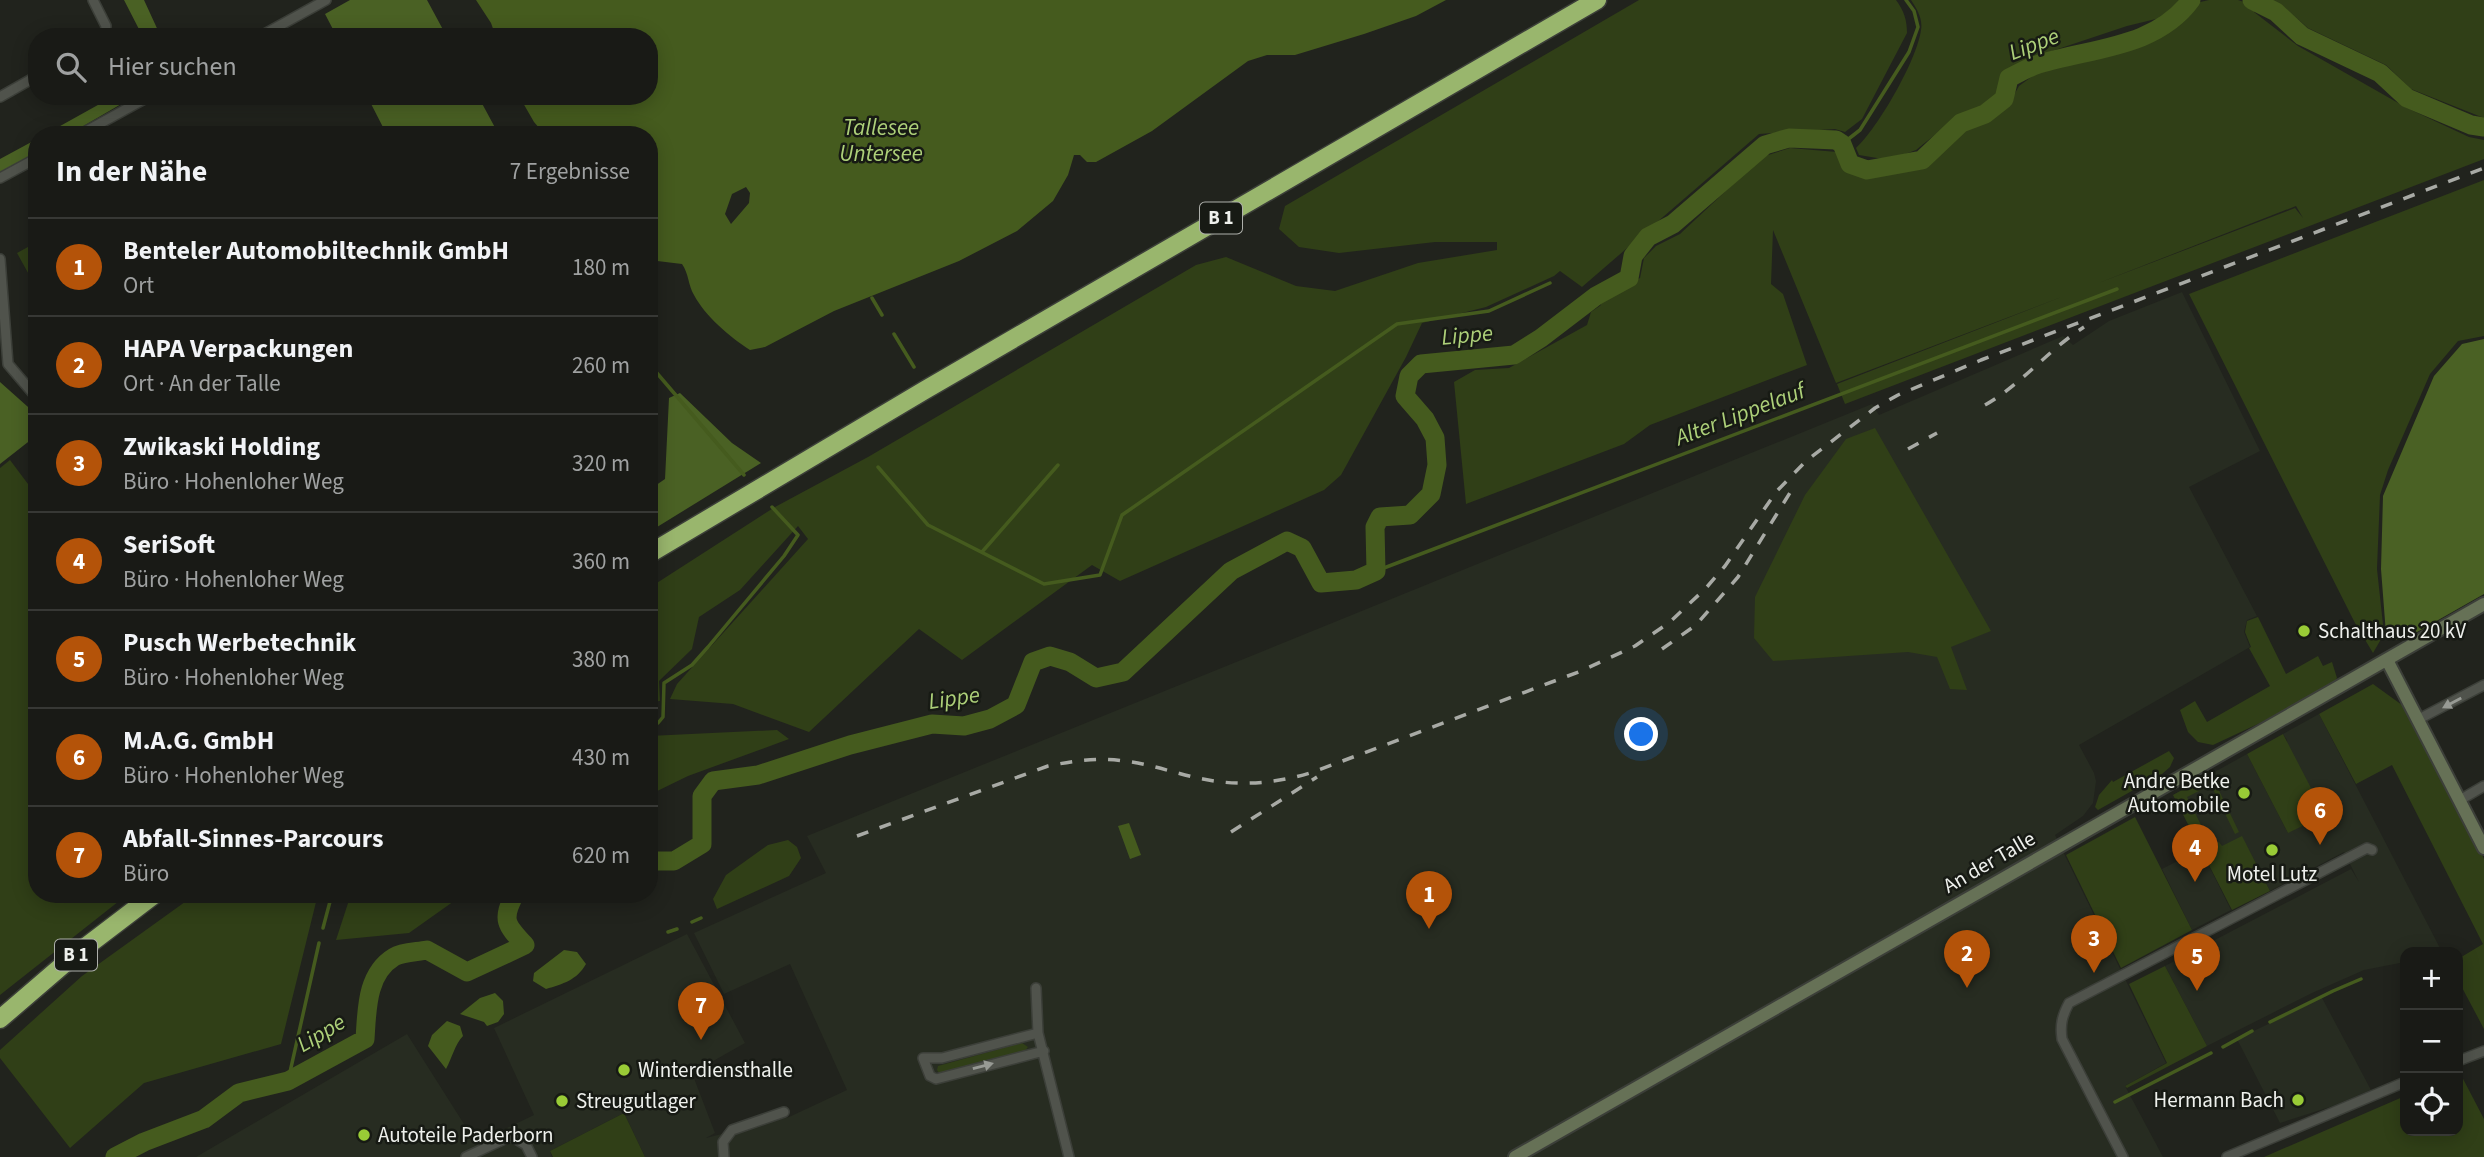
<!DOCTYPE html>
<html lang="de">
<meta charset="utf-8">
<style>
:root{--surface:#191a16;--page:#22231f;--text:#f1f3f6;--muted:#9fa1a1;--line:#373835;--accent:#b45309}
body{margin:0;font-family:"Source Sans 3",sans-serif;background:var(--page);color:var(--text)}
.controls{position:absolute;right:21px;bottom:21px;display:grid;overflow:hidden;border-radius:14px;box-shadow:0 4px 18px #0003}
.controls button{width:63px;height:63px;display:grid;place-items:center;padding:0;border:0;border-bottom:2px solid var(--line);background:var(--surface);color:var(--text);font:35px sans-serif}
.you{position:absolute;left:1642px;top:735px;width:24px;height:24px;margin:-18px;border:5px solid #fff;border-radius:50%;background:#1a73e8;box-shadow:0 0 0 10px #1a73e833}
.badge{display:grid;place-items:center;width:46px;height:46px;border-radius:50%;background:var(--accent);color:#fff;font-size:23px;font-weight:700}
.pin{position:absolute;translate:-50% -58px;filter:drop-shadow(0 2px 4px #0008)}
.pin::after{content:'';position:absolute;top:37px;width:24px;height:21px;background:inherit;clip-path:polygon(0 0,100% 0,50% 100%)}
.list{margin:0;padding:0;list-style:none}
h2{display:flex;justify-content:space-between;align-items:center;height:91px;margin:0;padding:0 28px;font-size:30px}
h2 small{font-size:23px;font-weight:400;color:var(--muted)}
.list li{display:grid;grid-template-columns:46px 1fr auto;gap:21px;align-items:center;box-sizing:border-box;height:98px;padding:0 28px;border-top:2px solid var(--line)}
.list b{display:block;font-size:26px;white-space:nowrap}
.list p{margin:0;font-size:23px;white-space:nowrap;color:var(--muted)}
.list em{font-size:23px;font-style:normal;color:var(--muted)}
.icon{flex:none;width:38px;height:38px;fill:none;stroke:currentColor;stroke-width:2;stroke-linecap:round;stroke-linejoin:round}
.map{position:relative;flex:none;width:2484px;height:1157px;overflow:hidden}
.search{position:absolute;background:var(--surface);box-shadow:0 4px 18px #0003;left:28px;top:28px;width:630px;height:77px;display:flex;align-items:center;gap:18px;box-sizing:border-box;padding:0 24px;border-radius:28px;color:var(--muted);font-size:26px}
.panel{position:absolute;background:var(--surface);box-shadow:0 4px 18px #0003;left:28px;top:126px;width:630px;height:777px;border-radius:28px}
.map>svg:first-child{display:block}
.built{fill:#272c21}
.green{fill:#303f17;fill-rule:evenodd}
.forest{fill:#4a6124}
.water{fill:#455b1e;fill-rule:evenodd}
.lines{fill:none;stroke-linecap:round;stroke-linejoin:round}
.stream{stroke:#455b1e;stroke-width:3.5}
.river{stroke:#455b1e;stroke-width:19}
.street-casing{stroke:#3c3f39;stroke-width:12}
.secondary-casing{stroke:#3c3f39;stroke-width:16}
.highway-casing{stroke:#3c3f39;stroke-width:21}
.street{stroke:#50534c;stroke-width:9}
.secondary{stroke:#667156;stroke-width:12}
.highway{stroke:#99b66d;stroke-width:18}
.rail{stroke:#a8aaa5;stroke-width:3.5;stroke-dasharray:12 12;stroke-linecap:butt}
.oneway{fill:#979a94}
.poi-dot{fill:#99cb36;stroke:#171a14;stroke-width:2.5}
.labels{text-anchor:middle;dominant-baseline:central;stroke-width:5;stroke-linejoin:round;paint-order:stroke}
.shield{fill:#171a14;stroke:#aeb0ab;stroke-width:2}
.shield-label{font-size:19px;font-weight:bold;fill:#eef0ec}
.poi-label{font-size:21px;fill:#eef0ec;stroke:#171a14;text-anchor:start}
.street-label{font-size:21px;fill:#eef0ec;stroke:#171a14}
.water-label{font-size:23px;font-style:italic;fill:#add079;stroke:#171a14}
</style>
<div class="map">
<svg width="2484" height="1157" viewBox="0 0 2484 1157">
<rect width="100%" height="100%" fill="#21231d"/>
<!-- built -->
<path class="built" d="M2182 292 2260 451 2189 487 2257 616 2247 620 2244 632 2250 647 2079 745 2094 773 2096 781 2093 803 2083 816 2055 835 2166 1063 2125 1086 2163 1157H645L624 1113 550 1151 552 1157H196L407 1034 476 1143 534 1115 494 1028 687 934 745 1043 692 1073 715 1133 706 1138 789 1117 847 1090 790 964 724 994 694 933 826 873 807 836 1872 404 1879 415 2063 336 2073 345 2109 321Z
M2319 714 2442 952H2405V962L2364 970 2312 993 2207 1046 2165 966 2351 869 2359 882 2344 852 2270 891 2246 845 2208 864 2231 910 2192 930 2162 869 2201 849 2173 795 2247 754 2288 833 2287 740 2283 734Z
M2321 996 2371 1090 2333 1106 2280 1123 2237 1039 2289 1014Z"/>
<!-- green -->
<path class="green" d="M1639 0H1896C1904 11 1907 20 1907 33L1862 119 1845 132 1835 129 1759 134 1582 287 1560 271 1554 276 1486 307 1422 323 1406 357 1341 475 1324 490 1120 581 1092 565 962 660 919 629 809 732 733 704 670 699 677 684 808 539 798 526 740 590 699 617 692 649 659 681 660 701 649 702V588L775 507 868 457 1196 265 1226 257 1296 286 1335 291 1418 263 1497 250V242H1435L1339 253 1299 247 1279 229 1285 206Z
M1911 0H2181L2164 17 2127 26 2034 57 2004 73 1998 95 1981 110 1957 117 1916 150 1889 160 1859 155 1856 148C1878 128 1917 60 1921 30 1923 19 1917 9 1911 0Z
M2209 0H2238L2256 6 2254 12 2298 46 2407 108 2469 137 2484 140V159L1845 404 1837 384 2064 296 1836 383 1773 230 1771 284 1783 294 1807 365 1650 425 1624 444 1466 504 1454 382 1475 370 1509 368 1587 325 1591 312 1601 305 1599 300 1640 278 1644 258 1656 246 1680 234 1762 157 1790 148 1837 152 1847 164 1864 173 1889 174 1923 164 1963 128 2009 104 2019 86 2038 72 2134 44 2187 17 2196 3ZM2296 206 2303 218 2295 208 2096 284Z
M2267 0H2484V118L2411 89 2386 65 2308 28 2283 6Z
M2484 180V336L2458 341 2430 374 2388 470 2380 495 2377 569 2384 634 2373 653 2355 623 2189 294Z
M37 242V289L17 253Z
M1875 428 1991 631 1951 647 1967 690 1950 689 1937 657 1908 652 1773 661 1754 638 1755 597 1805 495 1846 439Z
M10 460 37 496V894H128L0 995V468Z
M2258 617 2286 674 2318 656 2323 666 2332 662 2337 678 2333 683 2260 723 2213 745 2198 742 2188 732 2180 710 2195 701 2207 722 2270 686 2249 648 2251 647 2245 632 2247 621Z
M2373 684 2402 705 2457 802 2484 859V1029L2458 980V959L2483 944 2392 765 2356 784 2319 714Z
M777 730 789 739 688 776 649 795V736Z
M2283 734 2325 815 2288 833 2247 754Z
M2169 751 2174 758 2170 767 2162 774 2098 810 2095 807 2099 795 2112 780 2113 782Z
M2211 774 2239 832 2235 834 2211 785 2187 797 2211 845 2219 842 2222 846 2242 836 2270 891 2232 910 2173 795Z
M2135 817 2192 930 2121 968 2066 855Z
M788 840 797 847 801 858 789 876 717 909 713 899 726 875 768 845Z
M196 894H318L281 1044 144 1083 70 1148 0 1058V1050L82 976Z
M351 894H464L409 933 336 940Z
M2165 966 2207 1046 2127 1088 2125 1086 2167 1063 2129 984Z
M1022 1043 1028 1047 1024 1052 940 1074 937 1070 938 1066Z
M2460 1073 2484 1119V1157H2264L2405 1096V1131H2458V1074Z
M624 1113 645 1157H553L550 1151Z"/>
<!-- forest -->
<path class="forest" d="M124 0H144L161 37H143Z
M350 0H427L447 37H337L325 14Z
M114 96H135L68 135H44Z
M367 96H478L499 135H387Z
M37 139V152L0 173V159Z
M2484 339V594L2403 640 2389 639 2386 634 2381 569 2383 496 2434 376 2462 344Z
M0 382 37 415V435L0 464Z
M680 393 732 443 761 463 649 532V490L665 479 669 398Z"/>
<!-- water -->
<path class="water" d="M476 0H1446L1416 16 1364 34 1295 55H1267L1248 61 1152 131 1096 162H1087L1080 155H1074L1068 175 1053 201 1017 231 959 261 834 311 765 347 750 350C730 337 705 316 694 295 688 285 689 274 682 264L649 260V135H545L534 122 519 96H649V37H496L491 23ZM746 187 750 193 749 203 731 224 725 214 732 194Z
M1129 823 1141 855 1130 859 1118 826Z
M564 950 577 952 586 964C577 980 563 984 546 989L533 981 534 973Z
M495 993 503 1001 504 1014 498 1022 487 1026 484 1022 460 1014 480 998Z
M447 1021 460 1026 463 1036C455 1044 452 1058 446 1069L428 1046 432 1035Z"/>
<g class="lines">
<!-- stream -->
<path class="stream" d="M1842 144 1860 130 1909 52 1918 27 1914 11 1906 0
M872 298 882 315
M894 334 914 367
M649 364 651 365
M656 372 744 475
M878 467 928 525 1044 584 1100 575 1122 515 1397 324 1489 311 1550 283
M982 552 1058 465
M1376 571 2117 289
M649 724 658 723 663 717 664 683 692 665 708 647 784 556 798 535 772 507
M692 922 701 918
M323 928 332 894
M668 932 677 929
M2270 1022 2333 991 2361 979
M2223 1047 2252 1031
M288 1081 319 943
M2115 1102 2211 1053"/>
<!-- river -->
<path class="river" d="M2252 0 2276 12 2302 36 2380 73 2407 98 2471 125 2484 127
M649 861H674L702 844V796L713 781 758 775 850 745 932 724 964 726 990 719 1016 705 1033 662 1050 656 1070 662 1096 678 1123 672 1231 571 1287 541 1302 548 1321 583 1356 580 1376 571 1375 527 1380 517 1410 515 1431 494 1437 465 1435 438 1425 419 1405 396 1409 376 1421 364 1514 355 1541 338 1596 296 1629 278 1633 256 1648 237 1673 224 1765 145 1789 138 1836 140 1842 144 1850 164 1867 170 1922 160 1961 123 1985 114 2004 99 2009 78C2019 73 2029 67 2039 64 2091 48 2156 48 2191 0
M115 1157 144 1142 204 1119 239 1093 288 1081 365 1039C367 1011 366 974 394 957 402 952 417 952 427 950L467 972 525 945C506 925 501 920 515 894"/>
<defs>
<path id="street" d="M93 0 106 26 105 37
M259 37 326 0
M0 97 37 76
M79 135 150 96
M0 178 37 158
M0 259 8 364 37 398
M2419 719 2484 685
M2460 800 2484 786
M1036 988 1038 1033 1069 1157
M1038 1033 942 1058H923L930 1076 936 1079 1044 1051
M2458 1061 2484 1051
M466 1157 511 1136 526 1145 532 1157
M724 1157 723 1142 732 1130 784 1112
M2123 1157 2062 1039C2060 1025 2062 1016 2069 1003L2367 848 2372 850
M2227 1157 2405 1082"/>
<path id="secondary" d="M2387 660 2484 848
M1515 1157 2484 604"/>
<path id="highway" d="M649 554 925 390 1597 0
M0 1019 71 958 155 894"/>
</defs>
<!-- street casing -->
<use href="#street" class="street-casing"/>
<!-- secondary casing -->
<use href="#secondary" class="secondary-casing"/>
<!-- highway casing -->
<use href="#highway" class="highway-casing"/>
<!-- street -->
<use href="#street" class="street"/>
<!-- secondary -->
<use href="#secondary" class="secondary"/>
<!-- highway -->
<use href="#highway" class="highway"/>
<!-- rail -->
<path class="rail" d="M1985 405C2022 384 2048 350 2084 327
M1908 449 1937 433
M1662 649 1696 625 1738 577 1791 491
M1231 832 1317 777
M857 836 1048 766C1073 761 1098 757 1124 761 1151 764 1177 774 1203 779 1241 787 1280 783 1316 771L1581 671 1635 646 1670 622 1706 588 1725 566 1776 492 1806 461 1875 408 1898 395 1981 360 2484 168"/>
</g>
<!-- one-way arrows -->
<defs><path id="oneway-solid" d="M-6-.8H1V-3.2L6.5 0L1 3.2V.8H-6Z" transform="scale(1.75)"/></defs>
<g class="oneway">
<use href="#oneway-solid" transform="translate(2452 703) rotate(152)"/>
<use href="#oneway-solid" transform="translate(983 1066) rotate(-15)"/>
</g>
<!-- markers -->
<g class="poi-dot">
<circle cx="2304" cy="631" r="7"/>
<circle cx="2244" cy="793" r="7"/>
<circle cx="2272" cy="850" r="7"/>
<circle cx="624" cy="1070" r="7"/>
<circle cx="2298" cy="1100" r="7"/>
<circle cx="562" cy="1101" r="7"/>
<circle cx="364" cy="1135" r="7"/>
</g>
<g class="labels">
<!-- shield labels -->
<g class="shield">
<rect x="1200" y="202.5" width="42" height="31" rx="5"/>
<rect x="55" y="939.5" width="42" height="31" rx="5"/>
</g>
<g class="shield-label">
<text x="1221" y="218">B 1</text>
<text x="76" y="955">B 1</text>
</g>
<!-- poi labels -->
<g class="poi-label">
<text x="2318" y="631">Schalthaus 20 kV</text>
<text x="2230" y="781" text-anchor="end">Andre Betke<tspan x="2230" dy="24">Automobile</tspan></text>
<text x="2272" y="874" text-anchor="middle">Motel Lutz</text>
<text x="638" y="1070">Winterdiensthalle</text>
<text x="2284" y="1100" text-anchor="end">Hermann Bach</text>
<text x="576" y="1101">Streugutlager</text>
<text x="378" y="1135">Autoteile Paderborn</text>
</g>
<!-- street labels -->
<g class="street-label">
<text transform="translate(1989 862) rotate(-30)">An der Talle</text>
</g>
<!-- water labels -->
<g class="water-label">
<text transform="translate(2034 44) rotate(-21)">Lippe</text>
<text x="881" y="127">Tallesee<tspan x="881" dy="26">Untersee</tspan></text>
<text transform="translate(1467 335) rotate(-5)">Lippe</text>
<text transform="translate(1740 414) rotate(-21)">Alter Lippelauf</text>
<text transform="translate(954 698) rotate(-8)">Lippe</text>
<text transform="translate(321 1033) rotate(-31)">Lippe</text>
</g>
</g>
</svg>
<div class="controls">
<button>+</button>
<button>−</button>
<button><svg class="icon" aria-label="locate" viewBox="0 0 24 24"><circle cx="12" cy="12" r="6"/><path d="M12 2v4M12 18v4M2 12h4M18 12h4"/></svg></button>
</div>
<div class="you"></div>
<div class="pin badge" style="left:1429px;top:929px">1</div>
<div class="pin badge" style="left:1967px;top:988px">2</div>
<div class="pin badge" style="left:2094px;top:973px">3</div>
<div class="pin badge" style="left:2195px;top:882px">4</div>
<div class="pin badge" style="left:2197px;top:991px">5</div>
<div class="pin badge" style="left:2320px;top:845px">6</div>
<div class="pin badge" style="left:701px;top:1040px">7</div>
<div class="search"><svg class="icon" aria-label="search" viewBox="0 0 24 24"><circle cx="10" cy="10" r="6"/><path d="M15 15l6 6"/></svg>Hier suchen</div>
<section class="panel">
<h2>In der Nähe<small>7 Ergebnisse</small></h2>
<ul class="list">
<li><span class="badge">1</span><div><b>Benteler Automobiltechnik GmbH</b><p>Ort</p></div><em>180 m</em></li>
<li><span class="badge">2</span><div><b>HAPA Verpackungen</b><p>Ort · An der Talle</p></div><em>260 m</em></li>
<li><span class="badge">3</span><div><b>Zwikaski Holding</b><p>Büro · Hohenloher Weg</p></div><em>320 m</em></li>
<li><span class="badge">4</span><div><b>SeriSoft</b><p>Büro · Hohenloher Weg</p></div><em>360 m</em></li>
<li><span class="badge">5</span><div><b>Pusch Werbetechnik</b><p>Büro · Hohenloher Weg</p></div><em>380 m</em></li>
<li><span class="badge">6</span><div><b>M.A.G. GmbH</b><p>Büro · Hohenloher Weg</p></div><em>430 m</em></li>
<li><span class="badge">7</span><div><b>Abfall-Sinnes-Parcours</b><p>Büro</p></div><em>620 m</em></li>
</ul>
</section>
</div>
